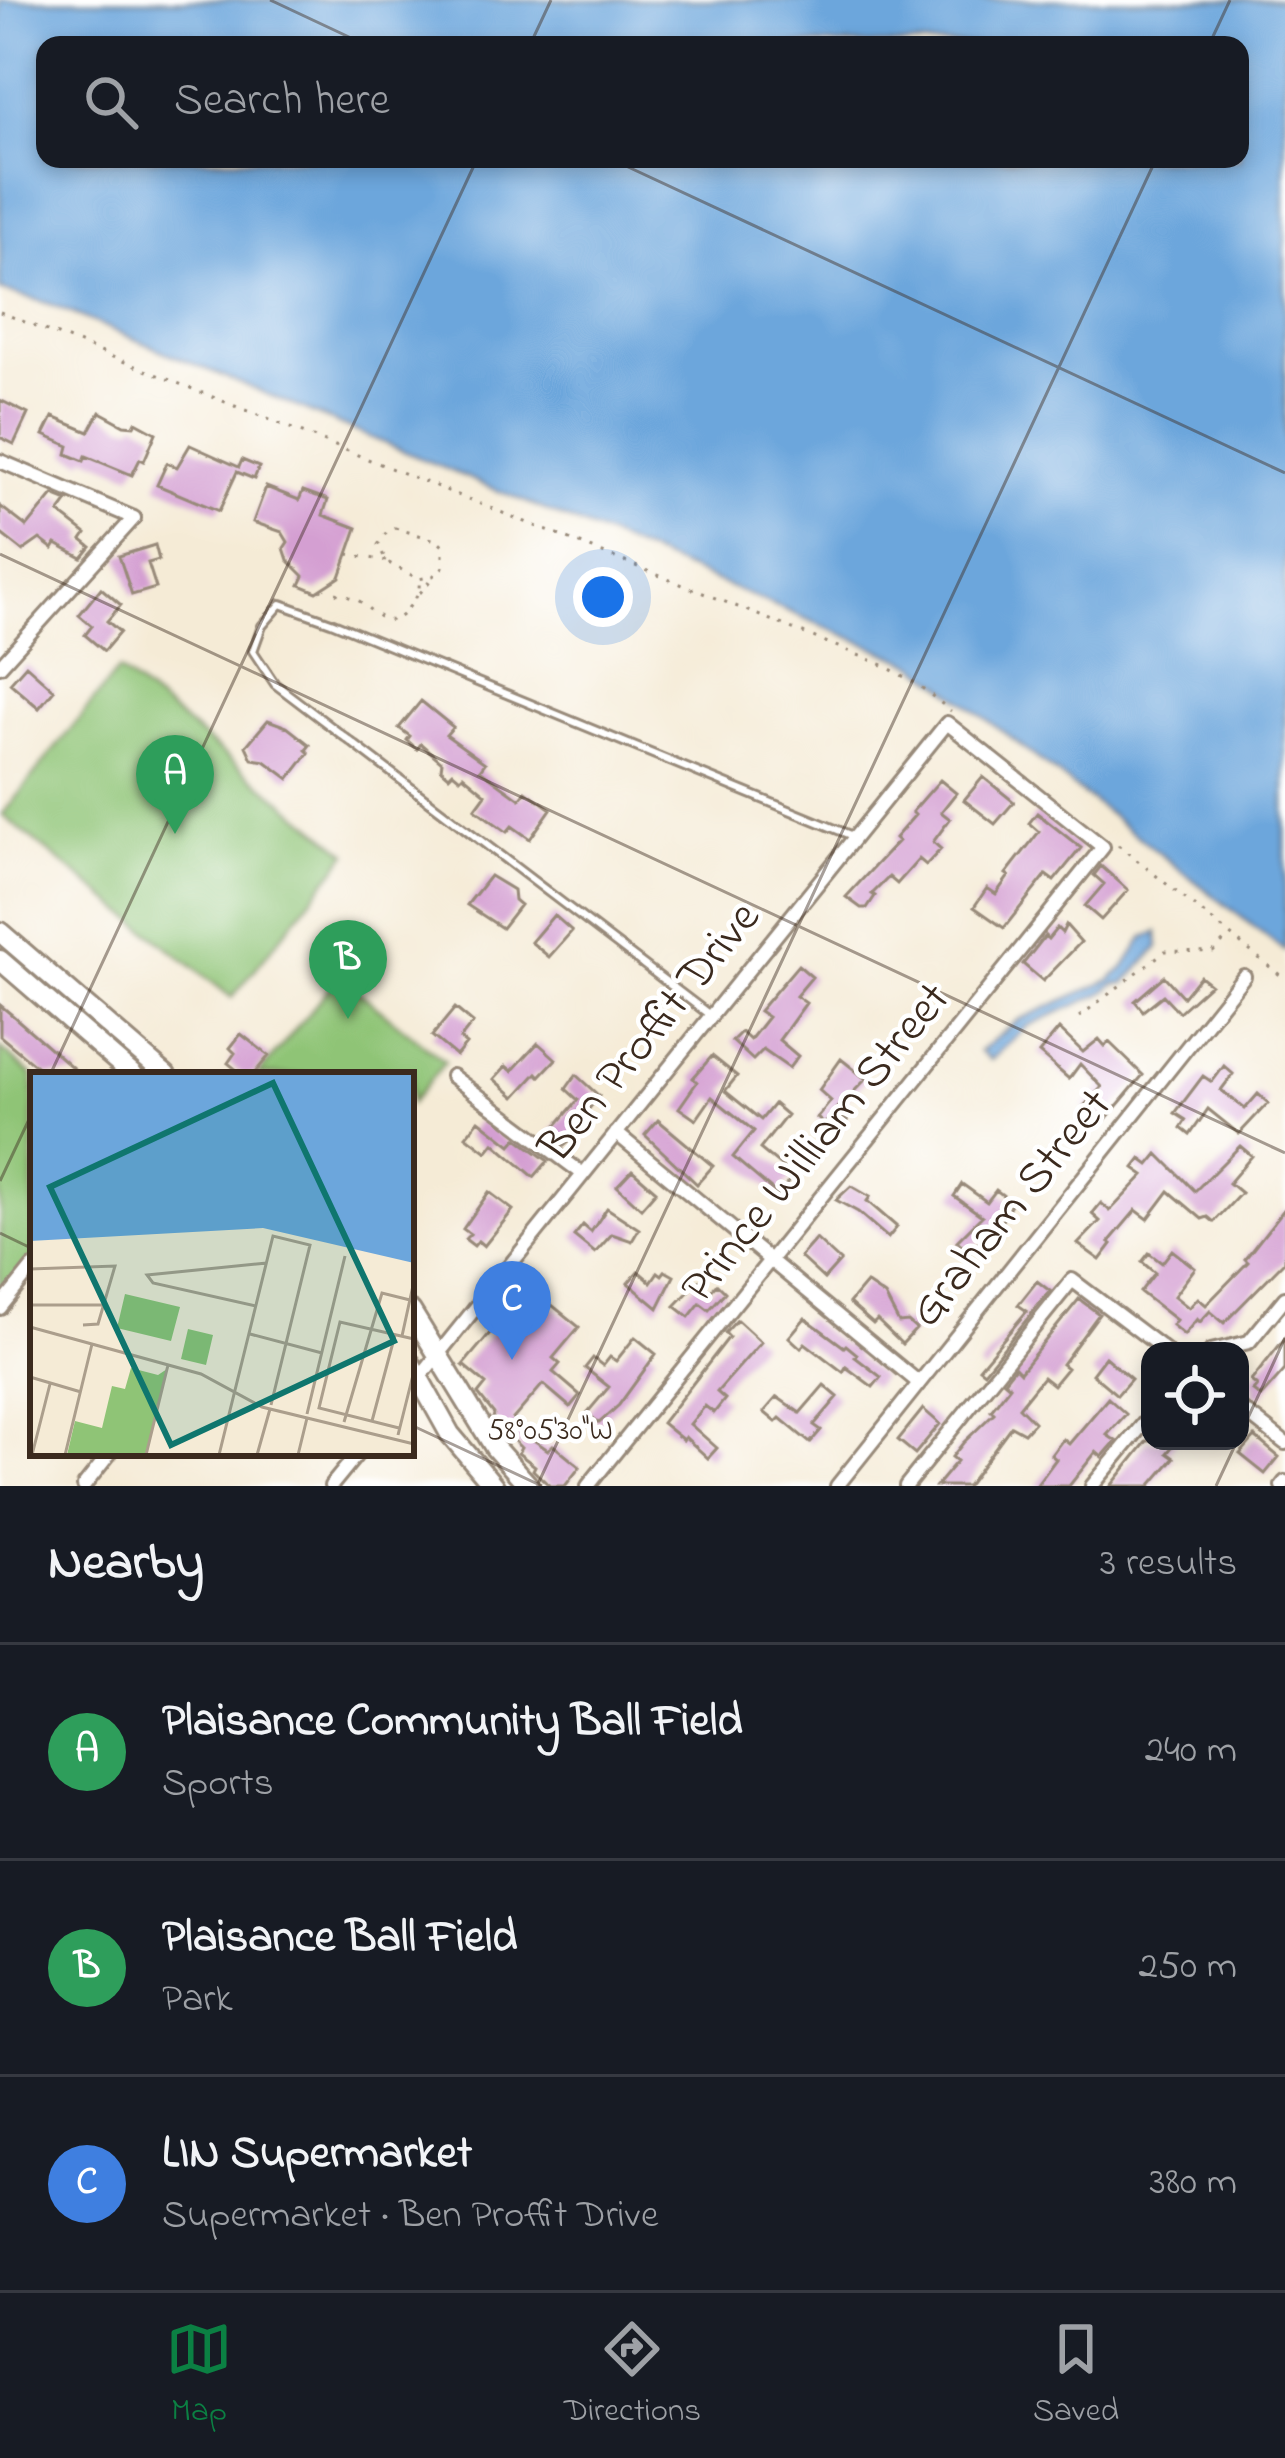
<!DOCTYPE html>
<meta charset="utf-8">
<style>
:root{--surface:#171b24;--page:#242831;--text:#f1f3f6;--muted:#9ea1a6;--line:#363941;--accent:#0b8043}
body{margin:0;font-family:"Indie Flower",sans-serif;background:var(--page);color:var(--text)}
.controls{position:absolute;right:36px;bottom:36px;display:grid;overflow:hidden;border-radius:24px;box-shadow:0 6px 18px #0003}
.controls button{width:108px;height:108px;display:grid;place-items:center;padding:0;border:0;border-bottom:3px solid var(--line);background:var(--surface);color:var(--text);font:60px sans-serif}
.you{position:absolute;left:603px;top:597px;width:42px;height:42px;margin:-30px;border:9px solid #fff;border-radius:50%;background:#1a73e8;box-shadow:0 0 0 18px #1a73e833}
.badge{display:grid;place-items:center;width:78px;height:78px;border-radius:50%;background:var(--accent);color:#fff;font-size:39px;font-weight:700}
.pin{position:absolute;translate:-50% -99px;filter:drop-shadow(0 3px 6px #0008)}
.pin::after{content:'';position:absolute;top:63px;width:42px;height:36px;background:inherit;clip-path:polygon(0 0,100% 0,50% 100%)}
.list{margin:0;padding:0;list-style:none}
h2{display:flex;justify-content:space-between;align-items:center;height:156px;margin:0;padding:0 48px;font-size:51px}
h2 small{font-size:39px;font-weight:400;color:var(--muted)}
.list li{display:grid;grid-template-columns:78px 1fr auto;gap:36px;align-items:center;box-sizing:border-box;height:216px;padding:0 48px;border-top:3px solid var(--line)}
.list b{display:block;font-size:45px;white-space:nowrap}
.list p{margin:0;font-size:39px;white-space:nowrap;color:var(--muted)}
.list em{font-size:39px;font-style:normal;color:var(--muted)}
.icon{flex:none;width:66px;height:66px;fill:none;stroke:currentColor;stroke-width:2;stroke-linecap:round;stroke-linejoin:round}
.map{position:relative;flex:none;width:1285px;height:1486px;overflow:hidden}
.search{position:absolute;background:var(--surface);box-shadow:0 6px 18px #0003;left:36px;right:36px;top:36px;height:132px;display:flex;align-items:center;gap:30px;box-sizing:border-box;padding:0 42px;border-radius:24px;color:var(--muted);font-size:45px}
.sheet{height:804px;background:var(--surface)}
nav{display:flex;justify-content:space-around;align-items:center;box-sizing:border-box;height:168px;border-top:3px solid var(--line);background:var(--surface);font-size:33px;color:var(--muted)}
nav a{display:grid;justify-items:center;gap:6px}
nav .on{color:var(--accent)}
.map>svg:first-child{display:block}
.green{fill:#8fc476;stroke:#65774a;stroke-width:3}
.water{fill:#6ca6dc;stroke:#54687d;stroke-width:3;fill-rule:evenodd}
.building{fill:#d49fd2}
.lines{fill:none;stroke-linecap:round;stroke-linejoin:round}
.service-casing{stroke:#988a7a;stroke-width:12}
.minor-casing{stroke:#988a7a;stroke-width:18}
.primary-casing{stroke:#988a7a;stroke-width:24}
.path{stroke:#988a7a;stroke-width:3;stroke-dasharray:3 9;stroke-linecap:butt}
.service{stroke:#fff;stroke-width:6}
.minor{stroke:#fff;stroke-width:12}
.primary{stroke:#fff;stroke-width:18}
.ticks{fill:none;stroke:#3b2a1e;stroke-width:3;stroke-opacity:0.45}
.labels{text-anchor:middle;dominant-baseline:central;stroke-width:9;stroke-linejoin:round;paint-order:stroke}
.street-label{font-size:48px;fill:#3b2a1e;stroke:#fff}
.inset-road{fill:none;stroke:#ab9e8c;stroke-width:3}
.view{fill:#0f766e;fill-opacity:0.15;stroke:#0f766e;stroke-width:6}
.inset-edge{fill:none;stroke:#3b2a1e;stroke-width:6}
.ticks-label{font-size:30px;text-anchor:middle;fill:#3b2a1e;stroke:#fff;stroke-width:9;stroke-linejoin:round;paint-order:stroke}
</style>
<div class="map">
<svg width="1285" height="1486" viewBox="0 0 1285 1486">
<rect width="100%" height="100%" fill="#fff"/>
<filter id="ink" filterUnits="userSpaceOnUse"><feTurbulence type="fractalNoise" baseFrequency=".00833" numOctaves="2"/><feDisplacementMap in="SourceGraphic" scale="24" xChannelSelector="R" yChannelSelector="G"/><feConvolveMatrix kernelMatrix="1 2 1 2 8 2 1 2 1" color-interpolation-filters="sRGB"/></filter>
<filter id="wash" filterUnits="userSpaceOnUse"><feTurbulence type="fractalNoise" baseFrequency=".004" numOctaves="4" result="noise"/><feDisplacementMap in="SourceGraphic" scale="48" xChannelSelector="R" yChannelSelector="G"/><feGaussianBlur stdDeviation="2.7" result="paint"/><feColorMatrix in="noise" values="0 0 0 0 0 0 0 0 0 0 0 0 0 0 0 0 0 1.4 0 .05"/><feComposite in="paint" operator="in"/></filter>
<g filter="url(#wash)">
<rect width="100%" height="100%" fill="#f5ebd6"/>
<!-- green -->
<path class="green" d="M118 670 348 853 232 998 2 815Z
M339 976 445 1062 411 1103V1075H258Z
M0 1048 33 1076V1264L0 1304Z"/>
<!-- water -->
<path class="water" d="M0 0H1285V951L917 665 50 304 0 290ZM45 45H1240V159H45Z
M1158 932 1159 947 1125 983 1114 984 1103 993 1028 1026 991 1060 980 1051 1018 1020 1110 980 1124 968 1144 937Z"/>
<g id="blocks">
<!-- building -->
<path class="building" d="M0 400 28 414 14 444 0 437Z
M100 412 124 425 134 426 136 422 156 433 144 461 140 459 132 475 86 456 84 461 67 454 69 446 44 435 53 417 89 432Z
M190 445 239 467 242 460 259 467 254 479 237 472 219 511 157 485 167 463 177 467Z
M266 487 299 500 303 491 328 500 323 515 357 528 340 577 317 592 300 585 304 576 288 560 284 548 288 542 282 532 253 522Z
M53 495 68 501 59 513 86 534 82 540 91 547 82 558 56 544 53 549 40 539 23 551 0 533V506L27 527Z
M155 545 159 560 148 563 156 588 132 595 119 556Z
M101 588 121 605 107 621 120 632 104 651 85 635 92 626 79 615Z
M26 665 54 690 39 708 10 683Z
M421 701 453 727 446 735 485 763 480 770 520 799 526 791 551 809 530 839 512 826 507 832 475 809 486 794 463 775 460 778 453 772 449 776 441 769 442 762 421 744 417 749 407 740 410 736 399 728Z
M268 720 287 727 310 745 306 750 309 753 289 779 265 761 252 759 246 746Z
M983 777 1014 802 995 824 964 800Z
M940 780 956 793 941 812 950 819 933 842 941 849 926 865 919 859 897 884 889 877 872 894 875 896 867 908H861L846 897 898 841 895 838 915 815 912 812Z
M1037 813 1081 848 1054 881 1046 875 1004 928 974 907 987 888 996 894 1009 876 1006 874 1039 832 1029 823Z
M1101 866 1128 890 1101 920 1085 906 1104 884 1094 875Z
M490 876 513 890 514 900 520 905 502 928 467 905Z
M554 915 572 931 549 957 531 942Z
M1066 925 1081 942 1043 981 1023 964 1045 936 1048 939 1057 928 1062 933Z
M798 965 812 977 796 996 806 1003 779 1040 798 1056 789 1068 763 1050 753 1060 732 1041 741 1032 750 1040 768 1017 759 1011Z
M1164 976 1183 997 1200 976 1210 984 1179 1012 1163 995 1143 1011 1135 1001Z
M0 1005 12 1015 81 1075H47L0 1036Z
M455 1008 473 1023 460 1039 466 1044 456 1056 432 1036Z
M1059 1029 1083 1052 1099 1039 1105 1046 1109 1042 1143 1075 1106 1119 1101 1114 1096 1119 1083 1107 1102 1087 1080 1064 1069 1079 1039 1053Z
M241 1034 269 1056 253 1075H243L228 1063 235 1053 230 1048Z
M538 1043 556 1059 540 1076 537 1073 515 1097 494 1079 506 1066 512 1071Z
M712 1056 737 1076 725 1091 761 1120 774 1104 787 1115 760 1149 793 1176 778 1195 733 1157 754 1131 712 1097 696 1120 679 1108 697 1082 693 1078Z
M841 1059 866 1079 835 1111 847 1121 840 1130 828 1120 824 1124 817 1118 831 1101 819 1090Z
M1224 1066 1233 1074 1221 1090 1245 1109 1258 1094 1268 1103 1239 1134 1208 1109 1190 1135 1181 1128 1186 1120 1175 1113 1203 1076 1212 1082Z
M576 1075 599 1096 578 1123 585 1129 564 1146 550 1133 578 1100 566 1089Z
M479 1120 511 1145 517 1138 548 1161 534 1177 494 1143 487 1152 466 1136Z
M658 1120 713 1166 697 1184 645 1135Z
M1240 1146 1252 1156 1229 1183 1241 1193 1214 1222 1208 1217 1202 1219 1169 1191 1148 1219 1136 1210 1109 1242 1112 1244 1100 1260 1078 1244 1100 1221 1092 1214 1101 1203 1110 1211 1144 1175 1134 1168 1141 1159 1149 1165 1158 1154 1195 1191Z
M632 1170 656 1191 641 1208 617 1186Z
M962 1184 987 1202 996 1190 1012 1202 997 1230 992 1226 970 1252 957 1241 982 1216 954 1196Z
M851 1186 870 1197 867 1201 897 1227 888 1238 858 1212 836 1200Z
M489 1192 513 1210 484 1246 478 1241 474 1246 465 1239 470 1234 463 1229Z
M607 1208 639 1229 632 1241 612 1234 595 1253 574 1236 583 1225 591 1232Z
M1285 1208V1261L1224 1323 1210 1311 1200 1322 1197 1319 1184 1335 1172 1325 1176 1320 1140 1292 1155 1273 1142 1262 1149 1253 1162 1263 1172 1250 1195 1268 1174 1296 1189 1308 1198 1298 1206 1305 1248 1262 1245 1259Z
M816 1239 840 1261 824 1279 800 1257Z
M638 1271 651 1282 658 1272 662 1275 665 1271 674 1276 658 1308 628 1283Z
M699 1281 710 1292 717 1284 725 1292 709 1310 700 1303 689 1317 675 1306Z
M1037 1281 1050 1291 984 1372 979 1368 1027 1311 1018 1305Z
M866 1283 885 1296 899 1323 908 1322 916 1329 902 1344 877 1320 873 1324 849 1303Z
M517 1289 546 1312 552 1305 579 1327 553 1358 560 1364 553 1372 580 1395 570 1407 543 1384 513 1419 528 1436 548 1450 553 1445 580 1467 565 1486H550L533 1470 535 1466 518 1453 521 1448 493 1419 494 1414 478 1394 486 1384 463 1365 512 1307 506 1302Z
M1079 1299 1099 1314 1062 1364 1067 1368 1053 1385 1043 1377 1019 1407 1034 1422 1024 1433 1011 1426 967 1486H936L957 1461 952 1457 963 1443 994 1413 991 1410 1010 1386 1004 1381 1015 1367 1020 1372Z
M805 1318 844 1347 846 1345 857 1354 855 1357 881 1377 873 1387 846 1367 843 1372 805 1343 801 1348 789 1337Z
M737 1320 761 1342 717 1392 725 1399 714 1413 705 1406 690 1424 717 1448 708 1458 685 1437 683 1440 662 1423 729 1337 725 1333Z
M635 1337 656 1354 619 1405 599 1423 587 1413 609 1387 585 1368 593 1358 603 1366 610 1357 616 1361Z
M1285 1338V1370L1261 1397 1253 1391 1257 1386 1251 1381Z
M1105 1357 1131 1379 1117 1395 1092 1374Z
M824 1385 838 1397 814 1425 821 1430 810 1443 780 1418 776 1422 764 1412 777 1397 800 1413Z
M1108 1398 1126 1414 1107 1435 1116 1441 1102 1457 1096 1452 1069 1486H1036L1056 1459 1051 1455 1063 1439 1069 1444Z
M923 1409 940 1424 915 1454 898 1440Z
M1255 1437 1279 1457 1265 1474 1240 1454Z
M1147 1441H1177L1167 1453 1174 1458 1150 1486H1111Z"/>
</g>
</g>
<g filter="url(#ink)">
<use href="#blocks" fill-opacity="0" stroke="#988a7a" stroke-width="3"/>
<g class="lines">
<defs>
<path id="service" d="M711 1016 275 684 253 651 262 626 281 604 331 622 855 837"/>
<path id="minor" d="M0 461 134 518 0 666
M452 1076 583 1174
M616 1133 919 1383
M0 1308 33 1267
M1211 1351 1249 1342 1285 1298
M411 1388 947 723 1103 847 588 1486
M1240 1408 1285 1443
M84 1486 110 1453
M331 1486 358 1453
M837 1486 1244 976
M906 1486 1072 1280 1166 1351
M1092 1486 1150 1416
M1282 1486 1285 1482"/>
<path id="primary" d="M0 932 166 1075
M0 960 133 1075
M411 1311 495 1448 529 1486
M411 1364 450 1434 494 1486"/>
</defs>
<!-- service casing -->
<use href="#service" class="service-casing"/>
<!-- minor casing -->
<use href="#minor" class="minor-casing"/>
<!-- primary casing -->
<use href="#primary" class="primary-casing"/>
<!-- path -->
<path class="path" d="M0 312 883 665 917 684 951 711
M395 528 436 540 443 546V567L433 576 419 579 387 562 378 545 388 530Z
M348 554 386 561
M336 593C345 596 357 598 363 604 381 619 392 630 409 607 417 597 420 593 419 581
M420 593 433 577
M1118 845 1285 979
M1079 1017 1165 951 1213 952 1229 936"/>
<!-- service -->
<use href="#service" class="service"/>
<!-- minor -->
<use href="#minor" class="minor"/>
<!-- primary -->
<use href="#primary" class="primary"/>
</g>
</g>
<!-- ticks -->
<path class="ticks" d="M270 0 366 45M530 45 551 0M1209 45 1230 0M611 159 1285 473M0 554 1285 1153M50 1075 477 159M0 1181 33 1111M0 1233 33 1249M411 1425 542 1486M1240 1435 1285 1338M537 1486 1156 159M1216 1486 1237 1441"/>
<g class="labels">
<!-- street labels -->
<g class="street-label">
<text transform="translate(651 1033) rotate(-51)">Ben Proffit Drive</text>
<text transform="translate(817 1144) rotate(-51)">Prince William Street</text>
<text transform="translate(1012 1209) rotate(-51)">Graham Street</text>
</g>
</g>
<!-- overview -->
<g transform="translate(30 1072)">
<rect width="384" height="384" fill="#f5ebd6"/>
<path d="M95 222 150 235 141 269 87 256ZM158 257 183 263 176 293 151 287ZM101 296 128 303 137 297 115 383H37L45 349 72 356 82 314 95 317Z" fill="#8fc476"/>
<path d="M0 1H384V191L233 156 0 169Z" fill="#6ca6dc"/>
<path class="inset-road" d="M0 197 85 194 68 252 53 253M0 233H73M226 234 123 211 117 203 237 191M0 255 171 302 232 335 384 372M220 262 292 281M372 264 384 209M0 305 51 320M277 342 315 184M342 349 365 263M314 350 352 221 380 228M369 356 289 336 310 250 384 267M368 363 384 299M2 383 20 312M35 383 62 272M116 383 138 293M189 383 243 164 280 173 241 333M227 383 240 337M268 383 277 346"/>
<path class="view" d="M243 11 364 269 141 373 20 115Z"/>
<rect width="384" height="384" class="inset-edge"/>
</g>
<g class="ticks-label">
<text x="550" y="1439">58°05'30"W</text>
</g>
</svg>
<div class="controls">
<button><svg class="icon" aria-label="locate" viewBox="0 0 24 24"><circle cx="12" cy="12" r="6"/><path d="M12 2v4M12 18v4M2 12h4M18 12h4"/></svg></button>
</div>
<div class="you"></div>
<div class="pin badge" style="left:175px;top:834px;background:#2e9e5b">A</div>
<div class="pin badge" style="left:348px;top:1019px;background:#2e9e5b">B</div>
<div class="pin badge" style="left:512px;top:1360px;background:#3f7fe0">C</div>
<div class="search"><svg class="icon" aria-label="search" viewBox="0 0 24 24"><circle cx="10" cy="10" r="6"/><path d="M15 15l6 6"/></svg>Search here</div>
</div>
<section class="sheet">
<h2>Nearby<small>3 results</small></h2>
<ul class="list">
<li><span class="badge" style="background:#2e9e5b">A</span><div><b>Plaisance Community Ball Field</b><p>Sports</p></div><em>240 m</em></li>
<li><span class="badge" style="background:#2e9e5b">B</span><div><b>Plaisance Ball Field</b><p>Park</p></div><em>250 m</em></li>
<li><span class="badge" style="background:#3f7fe0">C</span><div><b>LIN Supermarket</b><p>Supermarket · Ben Proffit Drive</p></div><em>380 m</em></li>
</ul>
</section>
<nav>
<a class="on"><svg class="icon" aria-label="map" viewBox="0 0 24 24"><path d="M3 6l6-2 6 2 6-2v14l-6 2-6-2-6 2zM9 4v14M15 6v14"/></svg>Map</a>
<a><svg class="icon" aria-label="directions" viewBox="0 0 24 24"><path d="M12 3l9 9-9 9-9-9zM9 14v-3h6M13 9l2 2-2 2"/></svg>Directions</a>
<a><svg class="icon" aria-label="saved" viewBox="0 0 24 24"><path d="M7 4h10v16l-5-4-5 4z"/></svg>Saved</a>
</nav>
